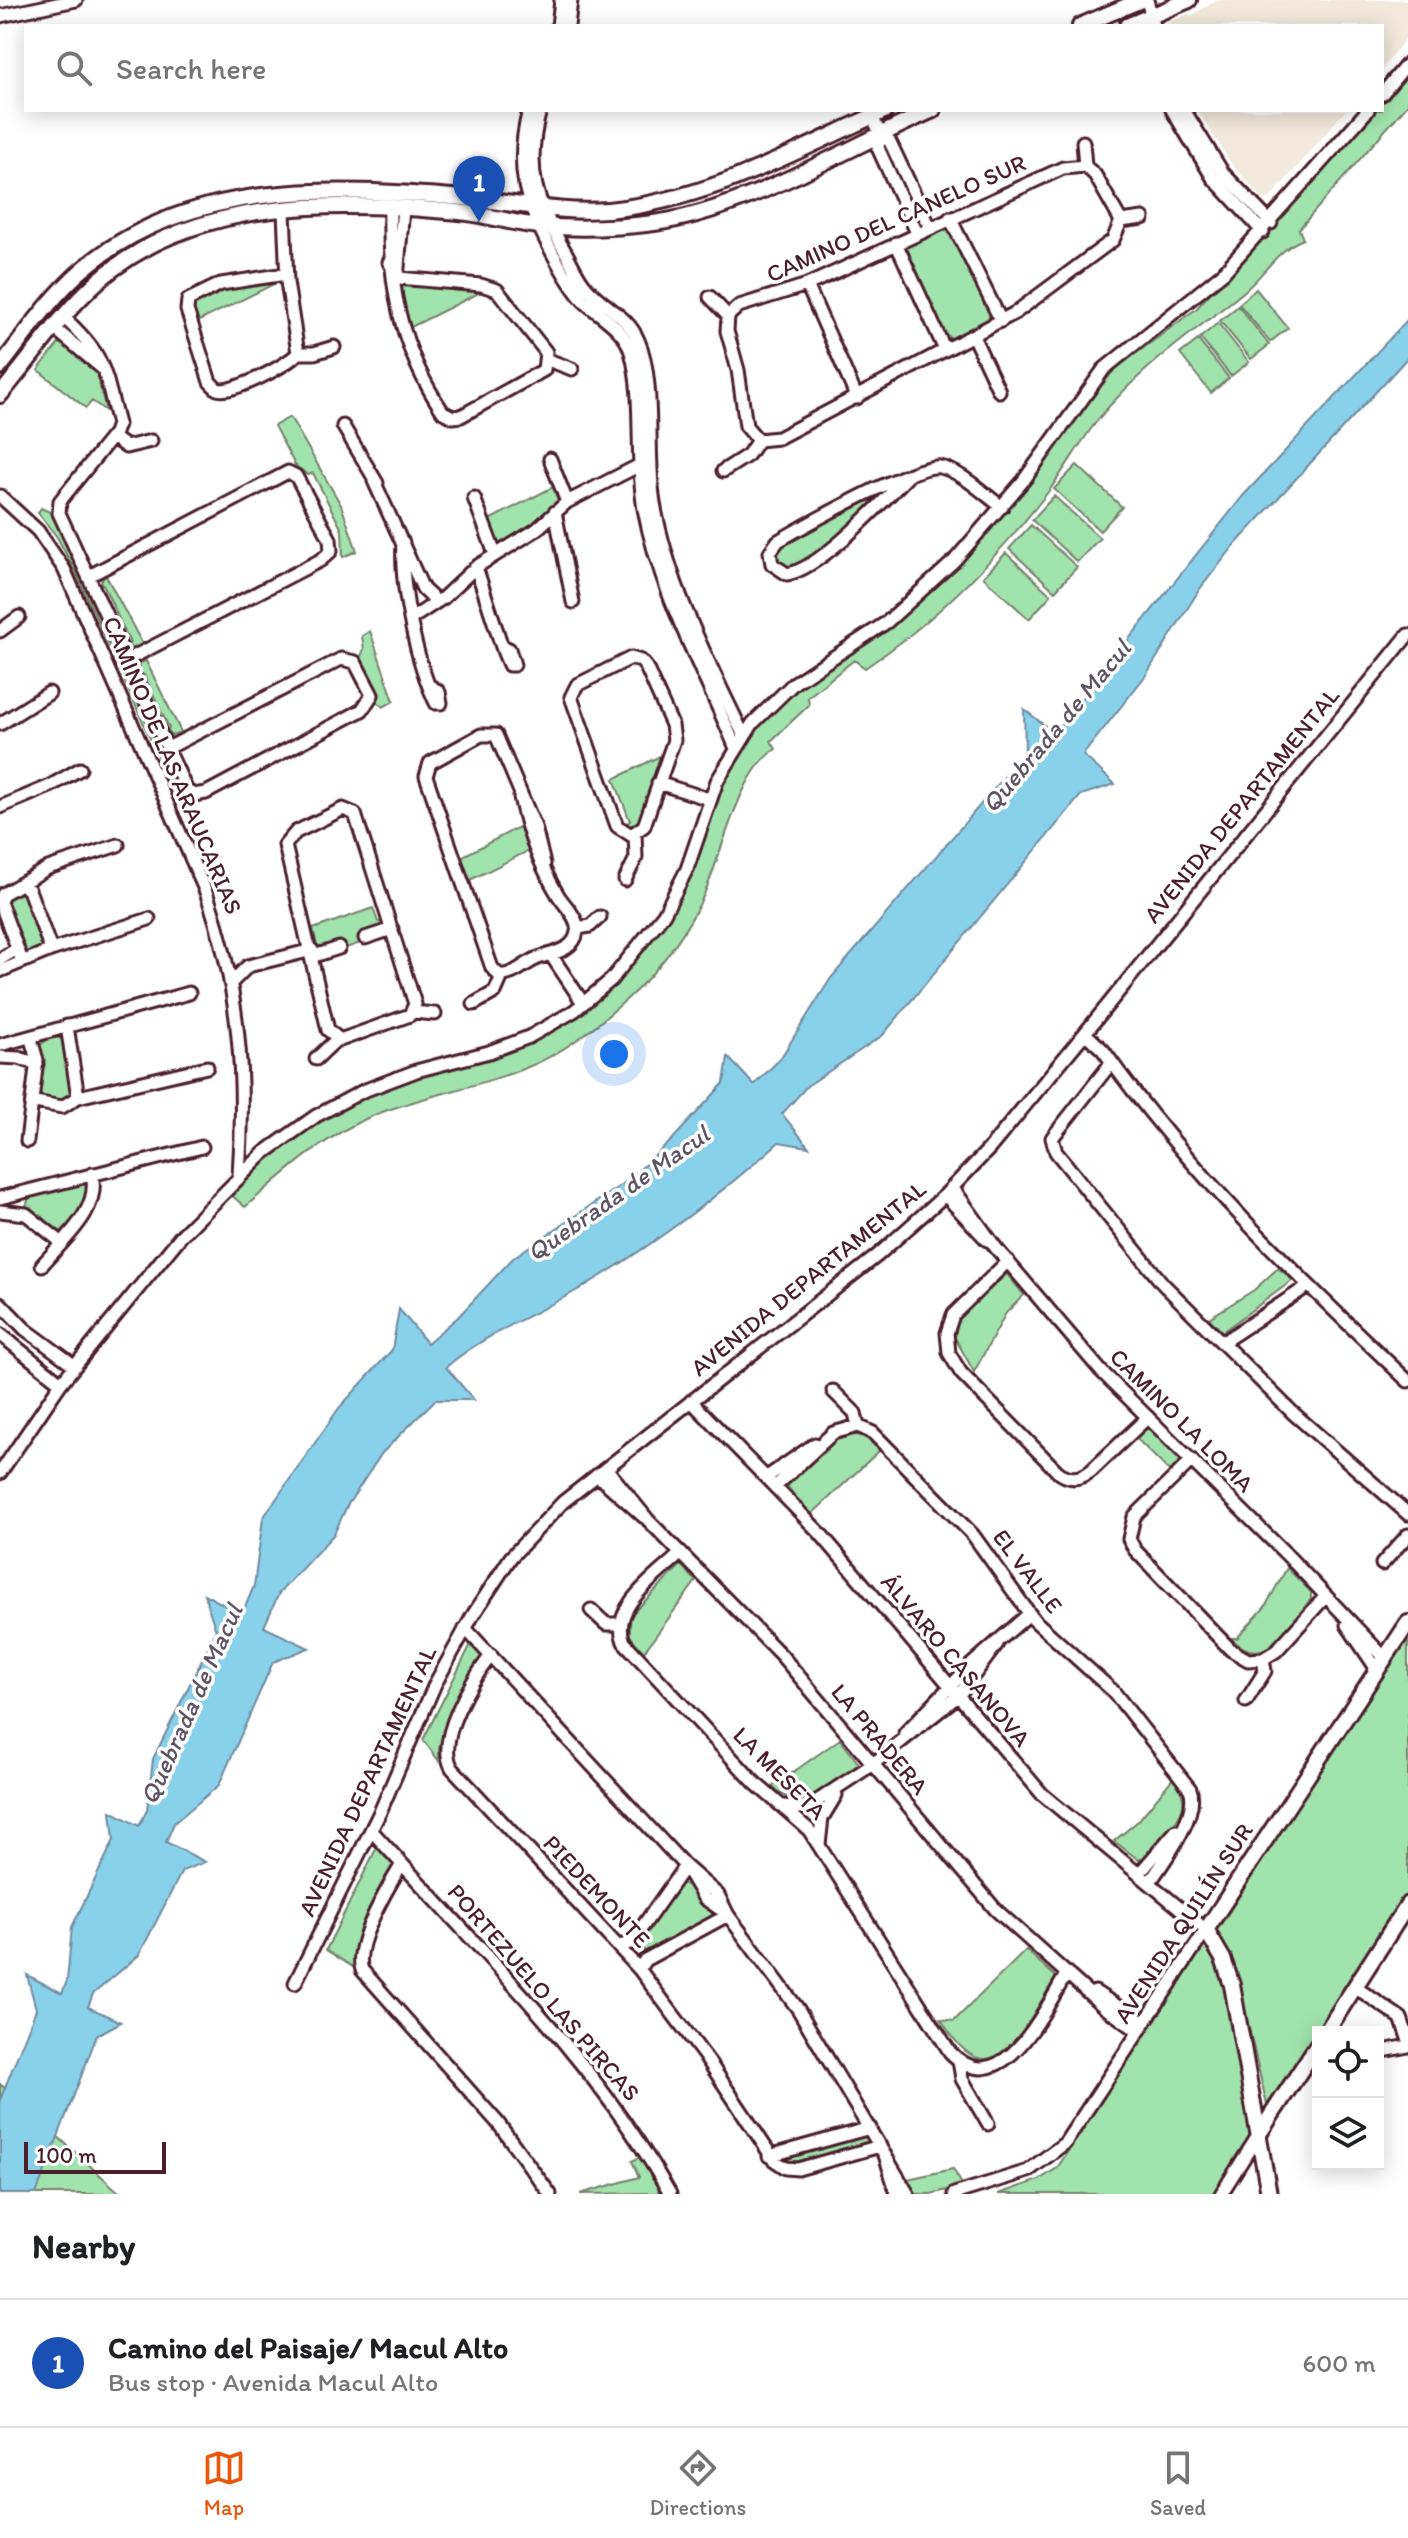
<!DOCTYPE html>
<meta charset="utf-8">
<style>
:root{--surface:#fff;--page:#f2f2f2;--text:#202124;--muted:#757577;--line:#e0e0e0;--accent:#ea580c}
body{margin:0;font-family:Itim,sans-serif;background:var(--page);color:var(--text)}
.controls{position:absolute;right:24px;bottom:24px;display:grid;overflow:hidden;border-radius:0px;box-shadow:0 4px 20px #0003}
.controls button{width:72px;height:72px;display:grid;place-items:center;padding:0;border:0;border-bottom:2px solid var(--line);background:var(--surface);color:var(--text);font:40px sans-serif}
.scale{position:absolute;left:24px;bottom:20px;width:142px;box-sizing:border-box;padding-left:8px;border:4px solid #4a1f2b;border-top:0;font-size:22px;line-height:28px;white-space:nowrap;color:#4a1f2b;-webkit-text-stroke:6px #fff;paint-order:stroke}
.you{position:absolute;left:614px;top:1054px;width:28px;height:28px;margin:-20px;border:6px solid #fff;border-radius:50%;background:#1a73e8;box-shadow:0 0 0 12px #1a73e833}
.badge{display:grid;place-items:center;width:52px;height:52px;border-radius:50%;background:var(--accent);color:#fff;font-size:26px;font-weight:700}
.pin{position:absolute;translate:-50% -66px;filter:drop-shadow(0 2px 4px #0008)}
.pin::after{content:'';position:absolute;top:42px;width:28px;height:24px;background:inherit;clip-path:polygon(0 0,100% 0,50% 100%)}
.list{margin:0;padding:0;list-style:none}
h2{display:flex;justify-content:space-between;align-items:center;height:104px;margin:0;padding:0 32px;font-size:34px}
h2 small{font-size:26px;font-weight:400;color:var(--muted)}
.list li{display:grid;grid-template-columns:52px 1fr auto;gap:24px;align-items:center;box-sizing:border-box;height:128px;padding:0 32px;border-top:2px solid var(--line)}
.list b{display:block;font-size:30px;white-space:nowrap}
.list p{margin:0;font-size:26px;white-space:nowrap;color:var(--muted)}
.list em{font-size:26px;font-style:normal;color:var(--muted)}
.icon{flex:none;width:44px;height:44px;fill:none;stroke:currentColor;stroke-width:2;stroke-linecap:round;stroke-linejoin:round}
.map{position:relative;flex:none;width:1408px;height:2194px;overflow:hidden}
.search{position:absolute;background:var(--surface);box-shadow:0 4px 20px #0003;left:24px;right:24px;top:24px;height:88px;display:flex;align-items:center;gap:20px;box-sizing:border-box;padding:0 28px;border-radius:0px;color:var(--muted);font-size:30px}
.sheet{height:232px;background:var(--surface)}
nav{display:flex;justify-content:space-around;align-items:center;box-sizing:border-box;height:112px;border-top:2px solid var(--line);background:var(--surface);font-size:22px;color:var(--muted)}
nav a{display:grid;justify-items:center;gap:4px}
nav .on{color:var(--accent)}
.map>svg:first-child{display:block}
.built{fill:#f2e8db}
.green{fill:#a1e3ad;stroke:#76816c;stroke-width:2}
.water{fill:#89d1ea;stroke:#708a9e;stroke-width:2}
.lines{fill:none;stroke-linecap:round;stroke-linejoin:round}
.street-casing{stroke:#4a1f2b;stroke-width:17}
.secondary-casing{stroke:#4a1f2b;stroke-width:20}
.street{stroke:#fff;stroke-width:11}
.secondary{stroke:#fff;stroke-width:14}
.labels{text-anchor:middle;dominant-baseline:central;stroke-width:7;stroke-linejoin:round;paint-order:stroke}
.street-label{font-size:24px;fill:#4a1f2b;stroke:#fff}
.water-label{font-size:26px;font-style:italic;fill:#5d5464;stroke:#fff}
</style>
<div class="map">
<svg width="1408" height="2194" viewBox="0 0 1408 2194">
<rect width="100%" height="100%" fill="#fff"/>
<filter id="ink" filterUnits="userSpaceOnUse"><feTurbulence type="fractalNoise" baseFrequency=".0125" numOctaves="2"/><feDisplacementMap in="SourceGraphic" scale="16" xChannelSelector="R" yChannelSelector="G"/><feConvolveMatrix kernelMatrix="1 2 1 2 8 2 1 2 1" color-interpolation-filters="sRGB"/></filter>
<g filter="url(#ink)">
<!-- built -->
<path class="built" d="M1217 0H1408V35L1382 69V26H1169L1168 23 1189 13 1191 16Z
M1197 110H1346L1269 199H1263L1234 167Z"/>
<!-- green -->
<path class="green" d="M1408 73V104L1299 229 1303 239C1276 250 1264 276 1241 294 1199 328 1153 359 1116 399 1090 425 1070 462 1048 492 997 558 936 621 865 668L854 660 808 697 809 705 771 741 776 749C737 772 721 862 700 903 682 938 656 973 627 999 598 1025 564 1053 528 1067 477 1088 423 1095 372 1116 323 1137 285 1173 245 1207L230 1194 270 1154 337 1110 401 1080 520 1047 575 1017 608 989 644 951 676 901 703 844 717 796 736 757 759 723 786 696 831 663 878 636 926 595 1004 511 1114 370 1196 309 1375 110H1382V102Z
M942 227 951 232 990 313 986 323 954 339 944 334 906 246Z
M274 279V284L197 322 191 302 201 296Z
M398 286 479 288 481 292 407 329Z
M1256 289 1288 328 1270 342 1239 304Z
M1238 306 1269 345 1251 359 1220 321Z
M1218 323 1249 362 1231 376 1200 338Z
M1198 340 1229 378 1211 393 1180 354Z
M60 342 96 371 106 411 92 401 86 408 38 370Z
M290 417 341 505 357 551 343 557 342 530 313 473 308 475 295 465 274 426Z
M1077 465 1122 507 1100 531 1054 489Z
M555 486 559 502C547 516 515 549 495 543L487 521Z
M1054 496 1100 538 1077 562 1032 520Z
M869 500 871 505C846 528 819 559 785 569L775 560V553L783 544Z
M41 508 54 514 73 552 186 807 182 809 76 573 57 537 38 513Z
M1031 525 1077 567 1055 591 1009 549Z
M1006 553 1051 595 1029 619 983 577Z
M105 574 144 647 135 650 127 646 130 643 103 584H100Z
M370 631 394 701 383 707 376 700 378 692 360 659 364 649 362 636Z
M146 661 181 732 172 735 166 732 169 728 144 675 139 673 140 663Z
M664 754 642 820 634 830 623 826 630 821 614 779Z
M523 825 532 849 470 880 461 857Z
M23 893 44 949 25 956 5 900Z
M373 908 378 922 384 921 386 928 359 937 360 943 346 948 344 942 318 949 313 929Z
M50 1038H60L63 1042 73 1095 64 1100 43 1099 39 1090 40 1045Z
M86 1182 87 1203 62 1231H55L26 1206 30 1195Z
M1278 1268 1293 1280 1222 1332 1209 1318 1254 1290Z
M1007 1274 1024 1295 1006 1313 974 1372 955 1338 957 1319Z
M1146 1428H1151L1182 1458 1171 1473 1136 1438Z
M851 1434 863 1436 880 1450 811 1515 786 1485 833 1441Z
M681 1565 696 1581 643 1653 630 1635V1616Z
M1287 1568 1311 1592V1599C1289 1625 1266 1674 1231 1638H1237L1265 1607Z
M1408 1635V1894L1267 2105 1234 1964 1217 1930Z
M471 1644 481 1656 439 1747V1761L423 1740Z
M840 1739 859 1764 817 1796 791 1800 772 1787Z
M1173 1778C1201 1812 1165 1829 1146 1857L1139 1860 1114 1841 1138 1821Z
M378 1845 394 1863V1869L359 1939 356 1965 353 1967 326 1950Z
M678 1882C690 1883 711 1905 713 1917L646 1953 637 1942Z
M1202 1947 1208 1948 1223 1982 1251 2134 1215 2194H998L1039 2180 1057 2168Z
M1026 1950 1056 1977C1023 2027 992 2109 941 2019L954 2021Z
M0 2084 121 2194H0Z
M863 2135 869 2139 866 2146 794 2167 785 2161V2157Z
M642 2156 659 2186 658 2193 580 2194 639 2177 632 2161Z
M953 2169 963 2186 931 2194H910L903 2180Z"/>
<!-- water -->
<path class="water" d="M1408 319V357L1234 546 1199 590 1146 675 1083 755 1115 784 1081 795 883 1035 807 1086 782 1114 809 1147 779 1142C721 1194 660 1240 593 1281 545 1311 490 1330 446 1367L474 1400H435L382 1453 347 1506 334 1534 279 1593 264 1627 309 1648 273 1662 219 1785 174 1823 166 1842 205 1862 182 1871 139 1955 93 1994 88 2007 121 2022 97 2035 36 2194H0V2100L36 2009 27 1975 62 1993 67 1981 72 1927 114 1840 111 1811 139 1826 147 1810 153 1759 216 1631 204 1594 242 1614 254 1586 263 1518 339 1408 392 1350 399 1309 427 1343 458 1317 514 1257 627 1181 671 1141 724 1083 728 1057 754 1085 780 1059 831 978 1025 753 1024 709 1054 733 1243 496Z"/>
<g class="lines">
<defs>
<path id="street" d="M1147 0 1154 26
M0 16 76 0
M558 26 561 0
M568 26 571 0
M1382 94 1408 63
M529 110C514 168 525 203 553 254 562 270 570 286 583 300 600 317 624 327 631 352 644 395 635 460 644 509 660 593 702 668 735 746
M540 110C524 170 536 202 566 253 573 265 578 279 588 289 605 308 628 316 638 340 656 380 646 456 654 503 668 584 708 661 743 734
M1172 110 1213 178 1263 232
M1184 110 1223 173 1271 223
M872 116 880 133 890 142 930 227
M880 133 878 148 917 233
M1083 142 1085 166
M1085 166 1095 175 1121 221
M284 211 287 282 298 353C288 365 231 395 217 389L210 382 187 310 188 300 221 284 286 274
M950 218 1001 321
M1121 221 1143 218
M896 243 945 350
M389 262 398 278 481 285 497 290 546 352 544 370 461 416 453 417 443 412C400 348 388 284 390 208
M397 280 403 208
M807 285 857 398
M710 297 728 316
M728 316 739 306 807 285 1063 168 1085 166
M728 316 727 331 738 370 746 426 758 440
M63 317C106 355 104 371 118 424L115 433 60 501 59 513 187 791 194 795 206 793 362 710 372 695 355 662 341 659 168 748
M54 328 103 369
M973 336 999 391
M298 353H314L334 347
M548 360 572 369
M343 426 377 483
M112 437 126 447 151 441
M758 440 778 438 1015 313 1113 240 1121 221
M550 459 567 502
M723 471 748 455 758 440
M910 474C884 500 821 569 787 574L772 564 770 552 778 541C804 526 916 463 940 467 961 471 984 494 1002 507
M374 481 423 589 437 602
M0 496 38 531 64 569 206 892C239 986 246 1076 239 1175
M474 498 495 554
M555 512 573 602
M403 542C400 587 417 664 436 703H441L439 692 432 687
M476 567 504 653 509 665H514L509 649 504 647
M89 576 288 472 296 476 330 539 331 551 321 560 129 659
M411 619 443 598 476 567 536 530 567 502 638 466
M0 631 19 617
M631 658 641 661 646 667 672 725 674 740 644 826 631 835 617 826 571 697 577 685Z
M0 724 49 693
M658 783 709 799
M520 797C527 831 540 865 558 895 564 905 580 919 577 932 574 951 552 953 538 958 525 963 513 977 499 975L492 968 426 776 430 763 481 735H496L535 827 544 864
M0 807 50 786 80 769
M343 809 355 814 415 1004 410 1015 340 1040 328 1030 285 845 296 832Z
M625 880 636 858 635 834
M23 885 29 890 51 950
M578 928 590 926 600 917
M365 938 392 929
M551 955 583 1003
M314 956 339 948
M0 959 17 949
M22 961 0 902 3 894 48 868 118 845
M0 971 51 950 149 919
M232 982 248 966 312 950
M474 1004 495 992 502 976
M413 1012 435 1014
M67 1026 78 1097
M1085 1033 1103 1050C1191 1174 1298 1277 1408 1381
M0 1045 189 993
M0 1057 19 1058 37 1064
M316 1059 336 1040
M1112 1062 1052 1138 1056 1152 1163 1284 1293 1413 1408 1514
M35 1102 62 1107 78 1097 207 1067
M27 1141 37 1060 31 1039
M952 1187 996 1248 1101 1371 1286 1554 1384 1657
M945 1195 987 1240
M0 1198 202 1147
M0 1211 26 1214 61 1242
M1008 1261 953 1315 947 1333 949 1353 961 1373 1057 1471C1068 1480 1079 1480 1091 1471L1148 1417
M42 1265C64 1239 101 1210 92 1174
M0 1303 25 1329 75 1366
M0 1334 61 1383
M1223 1342 1308 1286
M833 1391 855 1413 858 1426
M691 1401 820 1533 1042 1794 1206 1930 1065 2143 1028 2171 954 2194
M1192 1460 1134 1517 1129 1539 1135 1550 1231 1650 1248 1660 1263 1659 1276 1651 1325 1597
M606 1468 648 1520 782 1656 996 1910 1104 2007 1138 2031
M0 1473 61 1383 181 1236 264 1153 316 1116 363 1091 416 1071 489 1052 529 1037 574 1011 611 980 664 914 687 869 717 781 753 723 794 683 887 622 954 561 1024 480 1104 369 1223 273 1368 110
M597 1475 644 1517
M767 1477 815 1444
M776 1486 833 1433 858 1426 873 1433 973 1535 1034 1620 1113 1691 1190 1789C1200 1814 1164 1861 1150 1882
M681 1553C659 1575 609 1606 624 1642L755 1783 809 1830 950 2052C1002 2106 1045 2008 1067 1973
M1382 1564 1408 1535
M591 1610 606 1624H620
M1347 1625 1376 1668
M465 1628 685 1866 718 1895 728 1915 798 2009 908 2194
M491 1655C473 1679 435 1739 452 1768L639 1969 709 2062 774 2160 786 2168 798 2169 880 2146
M1246 1701 1265 1671 1263 1659
M905 1733 970 1666 1029 1614
M784 1806 799 1808 814 1803 873 1764 959 1695 997 1644
M371 1830C476 1947 593 2056 670 2194
M819 1845 822 1818 836 1795
M402 1864C388 1887 353 1945 362 1970L498 2123 550 2194
M685 1866 704 1898 727 1914
M1139 1874 1176 1831
M618 1946 631 1943 685 1866
M639 1969 645 1960 728 1915
M295 1983 380 1812 435 1684 473 1615 511 1557 563 1502 878 1255 945 1195 989 1149 1085 1033 1408 635
M1355 1987 1401 2018 1408 2038
M1095 1992 1144 2023
M1378 2052 1408 2046
M959 2060 962 2079 988 2124
M885 2155 897 2194
M769 2156 870 2128
M1221 2194 1259 2134"/>
<path id="secondary" d="M1080 26 1141 0
M1127 26 1189 0
M0 367C26 334 50 298 82 270 188 179 333 187 464 198 512 202 559 214 608 210 710 200 795 151 886 110
M0 395C32 357 61 314 98 281 197 194 345 201 468 213 492 216 515 224 539 226 577 229 616 228 654 223 742 212 850 146 933 110
M1326 2032 1408 1904
M1259 2134 1318 2044
M1269 2194 1232 1985 1223 1959 1206 1930 1408 1623"/>
</defs>
<!-- street casing -->
<use href="#street" class="street-casing"/>
<!-- secondary casing -->
<use href="#secondary" class="secondary-casing"/>
<!-- street -->
<use href="#street" class="street"/>
<!-- secondary -->
<use href="#secondary" class="secondary"/>
</g>
</g>
<g class="labels">
<!-- street labels -->
<g class="street-label">
<text transform="translate(896 218) rotate(-24)">CAMINO DEL CANELO SUR</text>
<text transform="translate(173 765) rotate(67)">CAMINO DE LAS ARAUCARIAS</text>
<text transform="translate(1241 805) rotate(-51)">AVENIDA DEPARTAMENTAL</text>
<text transform="translate(808 1278) rotate(-39)">AVENIDA DEPARTAMENTAL</text>
<text transform="translate(1182 1420) rotate(45)">CAMINO LA LOMA</text>
<text transform="translate(1028 1571) rotate(53)">EL VALLE</text>
<text transform="translate(956 1660) rotate(50)">ÁLVARO CASANOVA</text>
<text transform="translate(880 1739) rotate(50)">LA PRADERA</text>
<text transform="translate(780 1773) rotate(45)">LA MESETA</text>
<text transform="translate(367 1781) rotate(-65)">AVENIDA DEPARTAMENTAL</text>
<text transform="translate(597 1891) rotate(47)">PIEDEMONTE</text>
<text transform="translate(1183 1923) rotate(-57)">AVENIDA QUILÍN SUR</text>
<text transform="translate(544 1992) rotate(49)">PORTEZUELO LAS PIRCAS</text>
</g>
<!-- water labels -->
<g class="water-label">
<text transform="translate(1056 726) rotate(-50)">Quebrada de Macul</text>
<text transform="translate(618 1193) rotate(-35)">Quebrada de Macul</text>
<text transform="translate(191 1704) rotate(-66)">Quebrada de Macul</text>
</g>
</g>
</svg>
<div class="controls">
<button><svg class="icon" aria-label="locate" viewBox="0 0 24 24"><circle cx="12" cy="12" r="6"/><path d="M12 2v4M12 18v4M2 12h4M18 12h4"/></svg></button>
<button><svg class="icon" aria-label="layers" viewBox="0 0 24 24"><path d="M12 4l9 5-9 5-9-5zM3 14l9 5 9-5"/></svg></button>
</div>
<div class="scale">100 m</div>
<div class="you"></div>
<div class="pin badge" style="left:479px;top:222px;background:#1a4fb4">1</div>
<div class="search"><svg class="icon" aria-label="search" viewBox="0 0 24 24"><circle cx="10" cy="10" r="6"/><path d="M15 15l6 6"/></svg>Search here</div>
</div>
<section class="sheet">
<h2>Nearby<small></small></h2>
<ul class="list">
<li><span class="badge" style="background:#1a4fb4">1</span><div><b>Camino del Paisaje/ Macul Alto</b><p>Bus stop · Avenida Macul Alto</p></div><em>600 m</em></li>
</ul>
</section>
<nav>
<a class="on"><svg class="icon" aria-label="map" viewBox="0 0 24 24"><path d="M3 6l6-2 6 2 6-2v14l-6 2-6-2-6 2zM9 4v14M15 6v14"/></svg>Map</a>
<a><svg class="icon" aria-label="directions" viewBox="0 0 24 24"><path d="M12 3l9 9-9 9-9-9zM9 14v-3h6M13 9l2 2-2 2"/></svg>Directions</a>
<a><svg class="icon" aria-label="saved" viewBox="0 0 24 24"><path d="M7 4h10v16l-5-4-5 4z"/></svg>Saved</a>
</nav>
